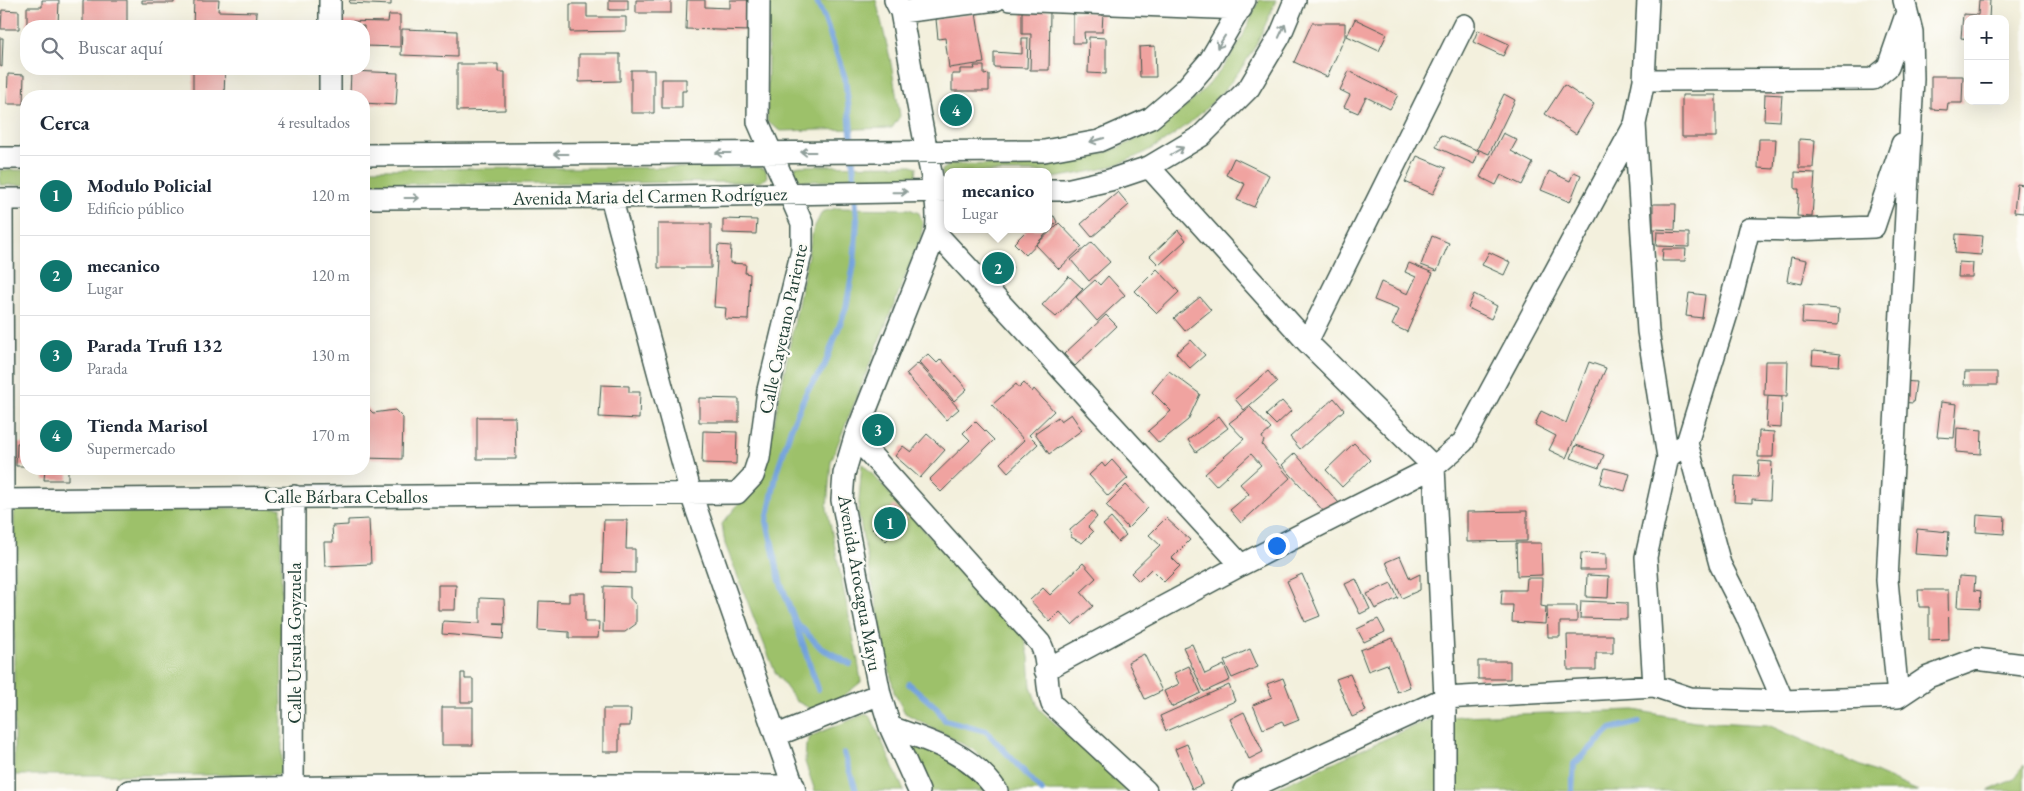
<!DOCTYPE html>
<html lang="es">
<meta charset="utf-8">
<style>
:root{--surface:#fff;--page:#f6f6f7;--text:#1f2937;--muted:#747a83;--line:#e0e1e3;--accent:#0f766e}
body{margin:0;font-family:"EB Garamond",serif;background:var(--page);color:var(--text)}
.controls{position:absolute;right:15px;top:15px;display:grid;overflow:hidden;border-radius:10px;box-shadow:0 5px 20px #0002}
.controls button{width:45px;height:45px;display:grid;place-items:center;padding:0;border:0;border-bottom:1px solid var(--line);background:var(--surface);color:var(--text);font:25px sans-serif}
.you{position:absolute;left:1276px;top:545px;width:18px;height:18px;margin:-12px;border:4px solid #fff;border-radius:50%;background:#1a73e8;box-shadow:0 0 0 8px #1a73e833}
.badge{display:grid;place-items:center;width:32px;height:32px;border-radius:50%;background:var(--accent);color:#fff;font-size:16px;font-weight:700}
.pin{position:absolute;translate:-50% -50%;border:2px solid #fff;box-shadow:0 1px 5px #0006}
.popup{position:absolute;left:944px;top:168px;width:108px;height:65px;box-sizing:border-box;display:grid;place-content:center;border-radius:10px;background:var(--surface);filter:drop-shadow(0 1px 4px #0005);font-size:16px;white-space:nowrap;color:var(--muted)}
.popup b{font-size:19px;color:var(--text)}
.popup::after{content:'';position:absolute;left:50%;top:100%;margin-left:-10px;border:10px solid transparent;border-top-color:var(--surface)}
.list{margin:0;padding:0;list-style:none}
h2{display:flex;justify-content:space-between;align-items:center;height:65px;margin:0;padding:0 20px;font-size:21px}
h2 small{font-size:16px;font-weight:400;color:var(--muted)}
.list li{display:grid;grid-template-columns:32px 1fr auto;gap:15px;align-items:center;box-sizing:border-box;height:80px;padding:0 20px;border-top:1px solid var(--line)}
.list b{display:block;font-size:19px;white-space:nowrap}
.list p{margin:0;font-size:16px;white-space:nowrap;color:var(--muted)}
.list em{font-size:16px;font-style:normal;color:var(--muted)}
.icon{flex:none;width:28px;height:28px;fill:none;stroke:currentColor;stroke-width:2;stroke-linecap:round;stroke-linejoin:round}
.map{position:relative;flex:none;width:2024px;height:791px;overflow:hidden}
.search{position:absolute;background:var(--surface);box-shadow:0 5px 20px #0002;left:20px;top:20px;width:350px;height:55px;display:flex;align-items:center;gap:12px;box-sizing:border-box;padding:0 18px;border-radius:20px;color:var(--muted);font-size:19px}
.panel{position:absolute;background:var(--surface);box-shadow:0 5px 20px #0002;left:20px;top:90px;width:350px;height:385px;border-radius:20px}
.map>svg:first-child{display:block}
.green{fill:#9dc16b;stroke:#5e7f50}
.lines{fill:none;stroke-linecap:round;stroke-linejoin:round}
.stream{stroke:#71a1db;stroke-width:6}
.building{fill:#f0a3a0}
.minor-casing{stroke:#3f584d;stroke-width:24}
.minor{stroke:#fff;stroke-width:21}
.oneway{stroke:#8f9e9a}
.labels{text-anchor:middle;dominant-baseline:central;stroke-width:5;stroke-linejoin:round;paint-order:stroke}
.street-label{font-size:19px;fill:#1f3d34;stroke:#fdfcf7}
</style>
<div class="map">
<svg width="2024" height="791" viewBox="0 0 2024 791">
<rect width="100%" height="100%" fill="#fdfcf7"/>
<filter id="ink" filterUnits="userSpaceOnUse"><feTurbulence type="fractalNoise" baseFrequency=".02" numOctaves="2"/><feDisplacementMap in="SourceGraphic" scale="10" xChannelSelector="R" yChannelSelector="G"/><feConvolveMatrix kernelMatrix="1 2 1 2 8 2 1 2 1" color-interpolation-filters="sRGB"/></filter>
<filter id="wash" filterUnits="userSpaceOnUse"><feTurbulence type="fractalNoise" baseFrequency=".0096" numOctaves="4" result="noise"/><feDisplacementMap in="SourceGraphic" scale="20" xChannelSelector="R" yChannelSelector="G"/><feGaussianBlur stdDeviation="1.12" result="paint"/><feColorMatrix in="noise" values="0 0 0 0 0 0 0 0 0 0 0 0 0 0 0 0 0 1.4 0 .05"/><feComposite in="paint" operator="in"/></filter>
<g filter="url(#wash)">
<rect width="100%" height="100%" fill="#f3f0dd"/>
<!-- green -->
<path class="green" d="M769 0H876L890 58 900 116 892 128 781 131 767 122Z
M1259 0H1276C1270 15 1263 30 1256 45 1227 97 1176 142 1121 163 1100 171 1076 174 1054 178H1048V172H948V180L942 175V170L951 164C992 164 1051 168 1091 157 1152 140 1205 100 1238 45 1246 31 1252 15 1259 0Z
M912 165 917 167 916 178 909 181H800L795 178V167L800 166Z
M759 167 766 170 767 178 760 182 364 184V169Z
M0 170H26V185H0Z
M837 208 909 209 919 213 923 223 921 237 831 461 827 508 858 661 861 682 841 698 813 710 796 701 775 672 725 544 722 524 764 473 813 230 822 212Z
M862 463 1025 639 1029 657 1031 687 1039 709 1130 791H1011L999 776 974 750 905 713 894 692 858 512Z
M14 508H281L282 775H14Z
M1634 710 1695 721 1768 725 1918 791H1270L1427 720 1461 716Z
M865 714 871 717 904 791H815L805 762 806 745 811 736Z
M919 744 948 753 987 788 982 791H924L907 748Z
M2024 765V791H1988L2014 779Z"/>
<g class="lines">
<!-- stream -->
<path class="stream" d="M816 0 824 17 845 78 850 119 857 220 854 264 846 308 824 367 807 391 791 428 776 476 767 521 780 581 795 621 821 648 850 664
M796 624 818 689
M909 684 937 708 945 720 986 731 1042 791
M844 753 856 791
M1572 791 1574 764 1611 729 1639 722"/>
</g>
<g id="blocks">
<!-- building -->
<path class="building" d="M42 0H59L58 26H27V7H42Z
M83 0H127V26H83Z
M142 0H174V3H142Z
M194 0H219L218 11 257 12 256 26H193Z
M350 0H391V5L349 3Z
M609 0H628V10H609Z
M636 0H671V13H636Z
M687 0H705V7L730 8V0H752L750 31 686 29Z
M1979 0H1990L1989 19H1968V39L1961 38 1963 14 1978 15Z
M570 4H587V17H626V31L570 32Z
M2 10 19 11V29H1Z
M1022 10 1050 11 1049 70H1030L1031 34H1022Z
M1073 12 1103 13 1102 32H1084L1085 43H1073Z
M976 13 984 63 949 68 945 38 938 39 936 19Z
M389 15H400V47L364 46V26H343V21L388 22Z
M1355 19 1387 34 1379 51 1347 36Z
M1312 23H1345V37L1327 77 1294 62Z
M402 29 457 31V57L401 55Z
M1478 30 1509 44 1503 56 1473 42Z
M1089 37 1106 38V74L1088 73Z
M0 38H3L2 67 0 66Z
M1022 38H1028L1027 68 994 67V52L1022 54Z
M1155 46 1156 77H1140L1139 47Z
M579 54H620V81L579 82Z
M457 64H498V72H505V110L457 111Z
M974 66H984V75L989 74V91H952V74H960V69H975Z
M193 69H225L224 96H193Z
M631 70H654V113H631Z
M351 71 398 73 396 105 364 103V96H350Z
M1349 71 1398 95 1390 109 1366 97 1358 113 1344 107 1350 95 1340 90Z
M8 74 24 75 23 104H7Z
M1931 76H1963L1962 103H1948L1947 110 1931 109Z
M662 79H686V91H682V108H662Z
M1564 85 1594 104 1576 134 1545 114Z
M1504 94 1515 100 1489 154 1477 149Z
M1765 94 1782 95 1780 121 1764 120Z
M1682 95H1716V137H1682Z
M1503 133 1517 140 1511 151 1533 163 1522 185 1501 175 1496 185 1480 177Z
M1441 135 1479 151 1474 164 1436 147Z
M1759 139H1776L1774 169 1758 168Z
M1799 139 1815 140 1813 168H1799Z
M1417 156 1446 168 1433 194 1405 182Z
M1234 158 1269 175 1254 207 1237 200 1245 184 1226 175Z
M1549 171 1570 181 1574 172 1581 175 1570 202 1541 190Z
M1795 172 1815 173 1812 217 1797 216 1799 189H1795Z
M2017 184 2024 185V213L2014 212Z
M1118 192 1129 205 1092 237 1081 224Z
M1653 204H1676L1675 230 1653 229Z
M1054 216 1057 222 1026 255 1014 243 1028 229H1048V217Z
M723 219 757 220 756 234 723 233Z
M1059 223 1082 247 1059 269 1036 245Z
M658 224H711V268H658Z
M1178 230 1186 240 1159 265 1150 256Z
M1657 232 1689 233V247L1656 246Z
M1956 234 1983 236 1981 255 1955 253Z
M1432 236 1449 243 1437 271 1421 265Z
M1092 242 1110 262 1089 281 1071 260Z
M718 245 731 246 730 263 746 264 745 273 750 274 748 320 725 319 726 308 714 307Z
M1663 249H1686L1685 261H1662Z
M1489 252 1510 262 1504 275 1482 265Z
M1000 253 1013 268 997 282 984 268Z
M1791 257 1807 260 1802 284 1787 281Z
M1959 262 1973 263 1972 277H1958Z
M1409 263 1433 273 1407 332 1392 325 1399 310 1374 300 1381 282 1408 294 1416 277 1405 272Z
M1157 269 1179 292 1157 313 1135 291Z
M1069 276 1083 289 1056 317 1042 305Z
M1108 276 1125 295 1097 321 1076 297 1095 280 1100 285Z
M1689 293 1705 295 1702 318 1686 316Z
M1474 294 1497 306 1491 319 1468 308Z
M1200 297 1211 310 1185 331 1174 318Z
M1803 306 1839 309 1838 325 1802 323Z
M1106 315 1117 326 1075 366 1064 354Z
M1191 340 1205 355 1190 368 1176 353Z
M1813 351 1840 354 1839 366 1812 364Z
M928 354 937 363 941 359 967 389 954 401 919 362Z
M1765 361H1788L1787 396 1764 395Z
M1589 362 1606 368 1566 458 1549 450 1556 436 1535 425 1541 411 1566 423Z
M918 363 959 409 946 420 906 374Z
M1169 371 1200 394 1188 420 1159 443 1148 431 1171 411 1152 392Z
M1268 371 1277 382 1244 410 1235 399Z
M1965 372H1997V385H1964Z
M1901 381 1916 382 1913 403 1899 402Z
M1024 383 1032 392 1034 389 1054 411 1029 435 1038 444 1008 472 1000 463 1024 440 992 405 1016 384 1019 388Z
M601 385 629 386V392H640L639 419 599 417Z
M1768 396 1782 397 1781 428 1766 427Z
M699 398 739 399V422H699Z
M1334 398 1344 410 1300 449 1290 437Z
M1282 401 1291 411 1276 425 1266 415Z
M1941 402 1957 404 1954 438 1937 437Z
M365 405 373 413 395 410 403 418 402 459 364 458Z
M1250 407 1271 429 1262 437 1264 441 1262 445 1290 478 1241 523 1230 510 1249 494 1240 484 1261 465 1251 454 1216 486 1205 474 1244 439 1229 423Z
M1071 414 1082 430 1049 454 1035 433 1058 417 1061 421Z
M1219 416 1228 428 1196 452 1188 440Z
M477 417H515L516 459H477Z
M975 421 994 440 941 492 929 480 970 440 963 433Z
M1957 428 1982 430 1981 454 1956 452Z
M703 431 737 432 736 464 702 463Z
M1759 431 1774 432 1773 457H1758Z
M927 434 945 450 920 478 895 456 903 446 911 452Z
M17 443H24L26 466H16Z
M1354 443 1370 460 1342 487 1326 470Z
M1576 445 1604 455 1599 468 1571 458Z
M1295 453 1339 503 1326 514 1282 465Z
M1112 460 1128 478 1108 496 1089 475 1102 463 1105 467Z
M1759 461 1772 462 1770 500 1752 499V503L1734 502 1735 476 1758 477Z
M1605 468 1630 474 1625 491 1600 484Z
M45 469H68V480H44Z
M1126 485 1148 508 1128 528 1106 505Z
M894 505 908 519 886 541 872 528Z
M1092 511 1097 517 1088 527 1093 532 1082 543 1071 537 1070 530Z
M1527 511V541L1467 542V512Z
M1977 515 2005 517 2004 534 1976 532Z
M1111 518 1126 535 1118 542 1103 525Z
M1166 518 1190 540 1172 558 1180 566 1164 582 1151 569 1139 581 1131 573 1160 545 1149 535Z
M369 519 371 564 325 566 324 542H333L332 526 348 525V520Z
M604 520H627L626 549H635V573L602 572Z
M1917 529 1949 532 1947 556 1915 554Z
M1516 543H1541L1542 575 1517 576Z
M1581 553 1606 554V570H1580Z
M1400 556 1410 579 1420 574V590L1402 598 1386 562Z
M1083 563 1096 578 1081 592 1093 606 1072 625 1060 612 1050 622 1030 600 1043 588 1050 595Z
M1302 574 1320 616 1305 622 1287 581Z
M1587 575 1609 576 1608 598 1586 597Z
M1959 576 1975 577 1974 590 1981 591 1980 608 1957 607Z
M1527 578H1542L1541 606 1546 607 1545 624 1512 622 1513 605H1501L1502 590H1526Z
M1356 579 1370 609 1360 614 1345 584Z
M1391 583 1398 598 1375 609 1367 594Z
M438 585H456L455 610H438Z
M604 586 630 587V598L636 605V624L625 632H603Z
M1918 590H1948L1949 639 1929 640V607H1919Z
M569 593H585V622H599L598 638H569V632L538 630 539 601 569 602Z
M480 598 504 599 505 624H494L504 625 503 639 442 634 443 621 480 623Z
M1581 601 1627 603V619L1580 618Z
M1547 606H1577V622H1560V637H1548Z
M1378 619 1385 632 1364 642 1357 629Z
M1567 635H1613V653H1596V670H1568Z
M1393 638 1410 687 1397 692 1387 664 1368 671 1360 650Z
M1192 644 1205 674 1224 665 1230 680 1204 692 1183 647Z
M1250 649 1258 667 1232 678 1224 661Z
M1144 654 1162 691 1145 699 1128 662Z
M1478 661H1510V679H1478Z
M1189 666 1201 693 1171 707 1164 691 1179 684 1174 673Z
M461 673H465V679H473V702H461Z
M1350 674 1366 711 1352 717 1336 679Z
M1283 678 1299 720 1284 726 1282 721 1263 729 1253 705 1272 697 1267 684Z
M1229 685 1235 701 1166 731 1160 716Z
M442 707H473V745H442Z
M603 709H631L630 726H619V752H603Z
M1244 712 1263 752 1249 759 1230 719Z
M1187 744 1203 784 1192 789 1175 749Z"/>
</g>
</g>
<g filter="url(#ink)">
<use href="#blocks" fill-opacity="0" stroke="#3f584d" stroke-width="1"/>
<g class="lines">
<defs>
<path id="minor" d="M895 0 901 12C909 57 917 102 926 147 931 177 940 202 936 233L855 437 844 474 842 500 880 694 890 727 919 791
M1010 0 1241 9
M1648 0 1644 80 1635 124 1648 331 1668 457 1646 557 1654 686
M901 12 996 0
M330 26V0
M1644 80 1873 79 1888 67 1907 12
M330 96V69
M364 155 1044 151 1099 141 1151 118 1186 88 1210 60 1245 0
M0 158H26
M1149 167 1307 342 1434 467 1445 698V791
M1048 190H1066L1110 180 1149 167 1201 136 1249 88 1280 36 1295 0
M611 197 691 494 795 791
M364 198 611 197 948 191
M0 199H26
M2 199 4 791
M936 233 1241 565
M1307 342 1464 25
M855 437 1040 643C1050 660 1044 683 1052 704L1146 791
M1687 443 1720 564 1746 615 1783 701
M1668 457 1687 443 1730 304 1749 229 1795 230 1874 227 1902 144
M0 500 737 493 753 476 759 458 768 390 802 250V223L758 122 759 0
M1045 670 1241 565 1434 467 1463 442 1635 124
M1898 697 1887 580 1913 79 1912 32 1904 0
M890 727C931 741 972 754 997 791
M777 735 880 694
M129 791C350 785 572 784 794 786
M293 791 294 496
M1244 791 1445 698 1654 686 1690 698 1783 701 1898 697 1928 677 1976 659 2024 665"/>
</defs>
<!-- minor casing -->
<use href="#minor" class="minor-casing"/>
<!-- minor -->
<use href="#minor" class="minor"/>
</g>
<!-- one-way arrows -->
<defs><path id="oneway-shaft" d="M-6 0H5M1.5-3L5.5 0L1.5 3" fill="none" stroke-width="1.6" stroke-linecap="round" stroke-linejoin="round" transform="scale(1.25)"/></defs>
<g class="oneway">
<use href="#oneway-shaft" transform="translate(1282 31) rotate(-65)"/>
<use href="#oneway-shaft" transform="translate(1221 42) rotate(122)"/>
<use href="#oneway-shaft" transform="translate(1097 140) rotate(164)"/>
<use href="#oneway-shaft" transform="translate(1177 151) rotate(-30)"/>
<use href="#oneway-shaft" transform="translate(808 152) rotate(180)"/>
<use href="#oneway-shaft" transform="translate(723 153) rotate(180)"/>
<use href="#oneway-shaft" transform="translate(561 154) rotate(180)"/>
<use href="#oneway-shaft" transform="translate(900 192) rotate(-1)"/>
<use href="#oneway-shaft" transform="translate(412 198)"/>
</g>
</g>
<g class="labels">
<!-- street labels -->
<g class="street-label">
<text transform="translate(650 196) rotate(-1)">Avenida Maria del Carmen Rodríguez</text>
<text transform="translate(783 329) rotate(-78)">Calle Cayetano Pariente</text>
<text x="346" y="496">Calle Bárbara Ceballos</text>
<text transform="translate(860 583) rotate(80)">Avenida Arocagua Mayu</text>
<text transform="translate(294 643) rotate(-90)">Calle Ursula Goyzuela</text>
</g>
</g>
</svg>
<div class="controls">
<button>+</button>
<button>−</button>
</div>
<div class="you"></div>
<div class="pin badge" style="left:890px;top:523px">1</div>
<div class="pin badge" style="left:998px;top:268px">2</div>
<div class="popup"><b>mecanico</b>Lugar</div>
<div class="pin badge" style="left:878px;top:430px">3</div>
<div class="pin badge" style="left:956px;top:110px">4</div>
<div class="search"><svg class="icon" aria-label="search" viewBox="0 0 24 24"><circle cx="10" cy="10" r="6"/><path d="M15 15l6 6"/></svg>Buscar aquí</div>
<section class="panel">
<h2>Cerca<small>4 resultados</small></h2>
<ul class="list">
<li><span class="badge">1</span><div><b>Modulo Policial</b><p>Edificio público</p></div><em>120 m</em></li>
<li><span class="badge">2</span><div><b>mecanico</b><p>Lugar</p></div><em>120 m</em></li>
<li><span class="badge">3</span><div><b>Parada Trufi 132</b><p>Parada</p></div><em>130 m</em></li>
<li><span class="badge">4</span><div><b>Tienda Marisol</b><p>Supermercado</p></div><em>170 m</em></li>
</ul>
</section>
</div>
